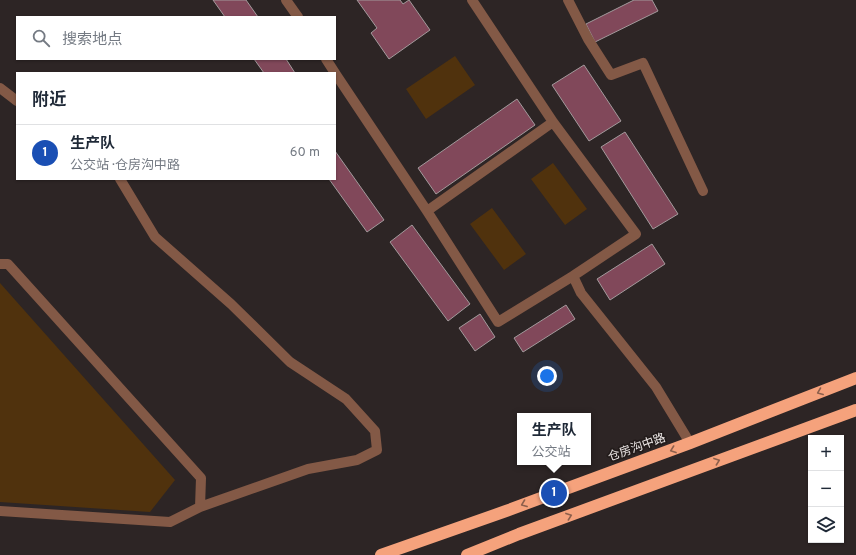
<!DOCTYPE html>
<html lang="zh">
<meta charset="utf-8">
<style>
:root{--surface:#fff;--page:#f6f6f7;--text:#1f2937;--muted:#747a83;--line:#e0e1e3;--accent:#586890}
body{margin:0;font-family:Overpass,"Noto Sans SC",sans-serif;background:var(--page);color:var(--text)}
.controls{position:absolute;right:12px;bottom:12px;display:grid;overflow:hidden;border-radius:0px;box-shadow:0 1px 3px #0004}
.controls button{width:36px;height:36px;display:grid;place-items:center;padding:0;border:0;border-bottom:1px solid var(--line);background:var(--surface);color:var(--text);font:20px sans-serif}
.you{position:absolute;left:547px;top:376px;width:14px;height:14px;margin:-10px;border:3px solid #fff;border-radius:50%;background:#1a73e8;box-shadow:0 0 0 6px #1a73e833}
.badge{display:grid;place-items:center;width:26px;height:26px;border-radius:50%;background:var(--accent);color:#fff;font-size:13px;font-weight:700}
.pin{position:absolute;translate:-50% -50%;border:2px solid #fff;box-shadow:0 1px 4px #0006}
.popup{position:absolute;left:517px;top:413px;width:74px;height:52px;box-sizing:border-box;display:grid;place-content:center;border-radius:0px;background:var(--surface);filter:drop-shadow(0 1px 3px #0005);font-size:13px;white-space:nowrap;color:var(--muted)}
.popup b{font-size:15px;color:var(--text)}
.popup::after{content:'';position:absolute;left:50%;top:100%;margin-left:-8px;border:8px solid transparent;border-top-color:var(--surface)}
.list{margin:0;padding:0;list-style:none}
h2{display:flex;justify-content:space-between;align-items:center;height:52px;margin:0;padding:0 16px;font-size:17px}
h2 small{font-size:13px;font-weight:400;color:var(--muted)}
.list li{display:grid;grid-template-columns:26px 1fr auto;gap:12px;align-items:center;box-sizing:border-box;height:56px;padding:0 16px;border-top:1px solid var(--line)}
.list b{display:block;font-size:15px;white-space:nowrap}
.list p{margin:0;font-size:13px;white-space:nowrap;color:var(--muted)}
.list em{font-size:13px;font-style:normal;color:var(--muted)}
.icon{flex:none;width:22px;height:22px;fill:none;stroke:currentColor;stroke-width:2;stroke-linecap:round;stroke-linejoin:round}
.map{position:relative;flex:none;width:856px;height:555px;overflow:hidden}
.search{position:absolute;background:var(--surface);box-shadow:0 1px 3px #0004;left:16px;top:16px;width:320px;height:44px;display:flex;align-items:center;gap:10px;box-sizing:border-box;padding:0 14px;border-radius:0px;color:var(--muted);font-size:15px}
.panel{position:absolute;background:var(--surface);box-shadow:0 1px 3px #0004;left:16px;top:72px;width:320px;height:108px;border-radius:0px}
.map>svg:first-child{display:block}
.green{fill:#50320d}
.building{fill:#81485a;stroke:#a39a9c}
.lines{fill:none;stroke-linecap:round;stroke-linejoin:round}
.minor{stroke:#835946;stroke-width:10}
.highway{stroke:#f5a27c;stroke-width:12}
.oneway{stroke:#8c5f4c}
.labels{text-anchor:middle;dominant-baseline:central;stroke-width:3.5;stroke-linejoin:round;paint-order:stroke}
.street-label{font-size:12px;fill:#ebe6e5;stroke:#231c1b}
</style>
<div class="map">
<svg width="856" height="555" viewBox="0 0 856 555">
<rect width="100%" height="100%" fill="#2d2525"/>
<!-- green -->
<path class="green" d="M455 56 475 85 426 119 406 89Z
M553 163 587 209 565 225 531 179Z
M492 208 526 254 504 270 470 224Z
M0 283 175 480 150 512 0 502Z"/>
<!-- building -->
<path class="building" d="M213 0H246L258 17H225Z
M357 0H400L403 4 409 0 430 30 389 59 371 33 377 28Z
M634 0H652L658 11 595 42 586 24Z
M254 59H286L295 73H264Z
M584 65 621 121 589 141 552 85Z
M517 99 535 125 436 194 418 168Z
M625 132 678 214 653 229 601 147Z
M335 151 384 220 367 232 329 179H335Z
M412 225 470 304 448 321 390 242Z
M652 244 665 264 610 300 597 279Z
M566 305 575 319 523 352 514 338Z
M480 314 495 337 475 351 459 328Z"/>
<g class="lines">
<!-- minor -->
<path class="minor" d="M286 0 298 17
M568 0 588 39 611 75 643 63 703 191
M326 59 335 73
M335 73 427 211 498 322 573 276 636 234 553 122 472 0
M0 88 17 101
M120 179 155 237 231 304 290 362 346 399 375 431 377 450 357 460 308 469 200 507
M427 211 553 122
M0 264H8L201 478 200 507 170 522 0 511
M573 276 581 293 656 387 690 443"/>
<!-- highway -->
<path class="highway" d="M381 555 506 511 690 443 856 378
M467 555 519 534 856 410"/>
</g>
<!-- one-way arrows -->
<defs><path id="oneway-chevron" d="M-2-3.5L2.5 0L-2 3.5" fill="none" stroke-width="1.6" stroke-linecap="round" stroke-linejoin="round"/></defs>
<g class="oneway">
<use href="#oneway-chevron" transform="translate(820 392) rotate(158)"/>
<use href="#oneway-chevron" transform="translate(673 450) rotate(160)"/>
<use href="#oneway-chevron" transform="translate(717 461) rotate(-20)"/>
<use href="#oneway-chevron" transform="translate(524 504) rotate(159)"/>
<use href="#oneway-chevron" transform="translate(569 516) rotate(-20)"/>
</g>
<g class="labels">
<!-- street labels -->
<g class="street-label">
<text transform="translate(637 448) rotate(-20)">仓房沟中路</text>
</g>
</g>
</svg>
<div class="controls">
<button>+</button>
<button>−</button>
<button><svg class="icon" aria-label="layers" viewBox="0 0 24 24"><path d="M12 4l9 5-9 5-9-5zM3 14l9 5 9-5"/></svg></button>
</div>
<div class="you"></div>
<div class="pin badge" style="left:554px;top:493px;background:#1a4fb4">1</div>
<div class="popup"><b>生产队</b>公交站</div>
<div class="search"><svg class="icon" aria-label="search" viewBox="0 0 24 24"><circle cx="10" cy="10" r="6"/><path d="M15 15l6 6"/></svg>搜索地点</div>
<section class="panel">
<h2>附近<small></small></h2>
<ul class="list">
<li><span class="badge" style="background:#1a4fb4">1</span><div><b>生产队</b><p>公交站 · 仓房沟中路</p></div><em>60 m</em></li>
</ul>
</section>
</div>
